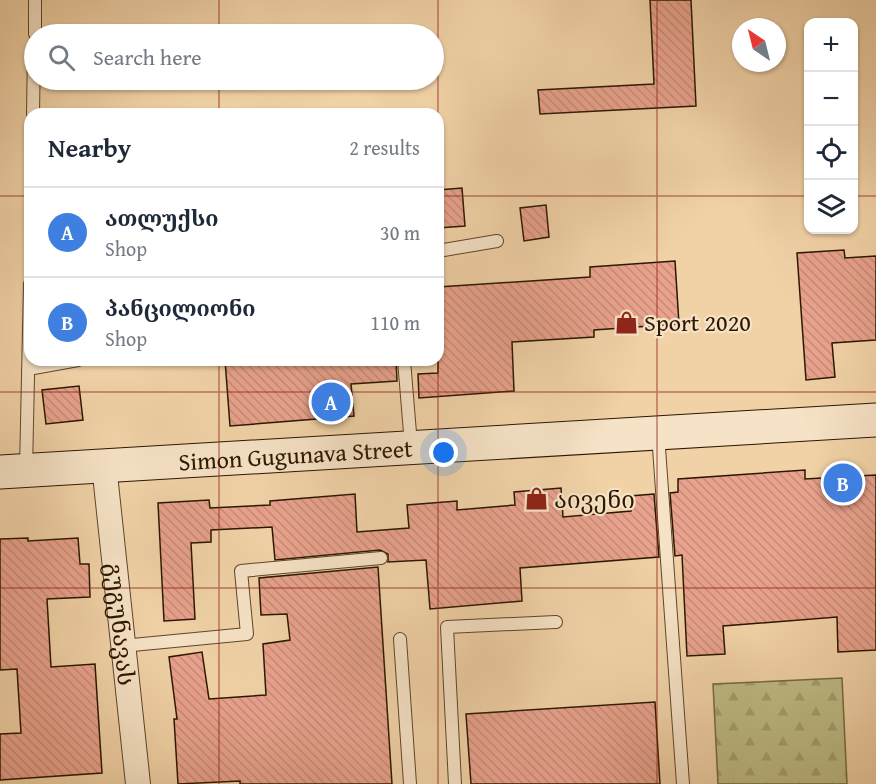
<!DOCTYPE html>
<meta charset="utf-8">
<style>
:root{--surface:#fff;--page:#f6f6f7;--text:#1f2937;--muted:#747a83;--line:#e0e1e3;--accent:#8f2418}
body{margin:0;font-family:"Gentium Book Plus","Noto Serif Georgian",serif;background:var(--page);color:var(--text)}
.controls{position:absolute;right:18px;top:18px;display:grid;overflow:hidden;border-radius:12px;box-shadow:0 2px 4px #0004}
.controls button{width:54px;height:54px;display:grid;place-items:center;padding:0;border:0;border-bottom:2px solid var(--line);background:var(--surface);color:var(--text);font:30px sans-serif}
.compass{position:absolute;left:732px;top:18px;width:54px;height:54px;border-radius:50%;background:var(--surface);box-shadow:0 2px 4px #0004;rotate:325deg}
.you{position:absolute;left:444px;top:453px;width:21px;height:21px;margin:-15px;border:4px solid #fff;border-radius:50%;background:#1a73e8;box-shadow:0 0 0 9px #1a73e833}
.badge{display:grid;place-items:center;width:39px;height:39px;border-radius:50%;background:var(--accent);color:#fff;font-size:20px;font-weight:700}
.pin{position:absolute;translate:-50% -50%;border:3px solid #fff;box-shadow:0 2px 6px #0006}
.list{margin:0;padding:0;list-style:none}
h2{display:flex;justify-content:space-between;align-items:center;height:78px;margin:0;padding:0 24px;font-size:26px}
h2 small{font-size:20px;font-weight:400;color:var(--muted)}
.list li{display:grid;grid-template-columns:39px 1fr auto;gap:18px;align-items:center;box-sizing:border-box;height:90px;padding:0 24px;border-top:2px solid var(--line)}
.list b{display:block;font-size:22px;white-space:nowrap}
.list p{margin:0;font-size:20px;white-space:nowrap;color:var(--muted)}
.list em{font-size:20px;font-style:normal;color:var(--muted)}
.icon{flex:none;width:33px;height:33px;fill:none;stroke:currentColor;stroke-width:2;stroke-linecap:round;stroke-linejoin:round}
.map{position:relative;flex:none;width:876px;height:784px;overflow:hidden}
.search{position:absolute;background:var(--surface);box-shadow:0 2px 4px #0004;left:24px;top:24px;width:420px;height:66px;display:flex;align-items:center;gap:15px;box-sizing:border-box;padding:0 21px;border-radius:33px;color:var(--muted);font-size:22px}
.panel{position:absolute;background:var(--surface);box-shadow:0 2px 4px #0004;left:24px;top:108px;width:420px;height:258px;border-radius:18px}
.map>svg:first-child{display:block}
.forest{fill:url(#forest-firs);stroke:#756942;stroke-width:1.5}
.building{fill:url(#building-back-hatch);stroke:#2c1701;stroke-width:1.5}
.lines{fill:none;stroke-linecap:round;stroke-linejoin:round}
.lane-casing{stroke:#5d462a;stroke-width:14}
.street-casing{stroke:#5d462a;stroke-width:26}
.secondary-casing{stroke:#2c1701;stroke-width:35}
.lane{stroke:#f6e2c6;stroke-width:12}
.street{stroke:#f6e2c6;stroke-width:24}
.secondary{stroke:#f6e2c6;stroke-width:33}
.grid{fill:none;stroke:#8f2418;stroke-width:1.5;stroke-opacity:0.55}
.labels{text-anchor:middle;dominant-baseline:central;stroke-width:4.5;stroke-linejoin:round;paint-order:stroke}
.poi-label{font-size:24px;fill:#2c1701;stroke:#f6e2c6;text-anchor:start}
.street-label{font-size:24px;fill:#2c1701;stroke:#f6e2c6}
</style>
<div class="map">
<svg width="876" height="784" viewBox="0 0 876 784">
<defs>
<pattern id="forest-firs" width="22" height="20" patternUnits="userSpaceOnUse" patternTransform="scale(1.5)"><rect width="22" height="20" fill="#bebb84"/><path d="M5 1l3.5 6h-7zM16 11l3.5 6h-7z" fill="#a3a070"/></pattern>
<pattern id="building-back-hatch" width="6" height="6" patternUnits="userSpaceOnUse" patternTransform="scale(1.5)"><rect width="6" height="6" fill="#e9a28d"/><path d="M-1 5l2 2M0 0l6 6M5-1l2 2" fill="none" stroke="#c88b78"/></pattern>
</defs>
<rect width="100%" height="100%" fill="#f1d2a7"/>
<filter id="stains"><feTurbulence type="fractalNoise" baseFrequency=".00333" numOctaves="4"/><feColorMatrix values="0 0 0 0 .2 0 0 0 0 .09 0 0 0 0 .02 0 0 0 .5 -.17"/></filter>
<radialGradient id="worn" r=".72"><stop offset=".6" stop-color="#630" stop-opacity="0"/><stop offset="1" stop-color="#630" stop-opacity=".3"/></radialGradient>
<!-- forest -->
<path class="forest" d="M842 678 847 784H718L713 684Z"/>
<!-- building -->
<path class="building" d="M650 0H691L696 106 540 114 538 90 654 84Z
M462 188 465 226 438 228V190Z
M546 205 549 237 524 241 520 208Z
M844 250 845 258 876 256V340L832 343 835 377 806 380 797 253Z
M675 261 679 324 594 330V337L512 342 514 391 419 398 418 374 438 373V287L590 277V267Z
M225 360H396L397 381 351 384 354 416 230 426Z
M79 386 83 420 46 424 42 390Z
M805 470V479L876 475V650L838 652 837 617 723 626 725 654 687 656 682 555 675 556 670 493 678 492V479Z
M561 488 563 517 631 511 630 496 654 494 659 557 520 568 522 601 430 609 426 560 388 562V554L380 550 275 560 272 527 211 530V542L191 543 195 619 164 621 158 503 209 500 210 508 270 505V501L355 494 357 532 409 528 407 505 457 501V510L515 505 514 492Z
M28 538V541L78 538 80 564H89L90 597 47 599 51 667 95 664 102 773 0 780V734L21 733 17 669 0 670V539Z
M378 567 392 784H240V781L178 784 174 719H177L169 657 202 652 209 699 266 695 263 644 290 640 287 614 261 615 259 578Z
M655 702 660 784H471L466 714Z"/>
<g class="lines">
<defs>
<path id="lane" d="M35 34V0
M33 114 34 50
M438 251 497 241
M404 360 411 445
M28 369 78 360
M658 434 683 784
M26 469 30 284
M400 639 410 784
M122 646 247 634 241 571 381 558
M455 784 447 627 556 622"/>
<g id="street">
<path id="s1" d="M104 465 138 784"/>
</g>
<g id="secondary">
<path id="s2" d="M0 472 876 420"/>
</g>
</defs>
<!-- lane casing -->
<use href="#lane" class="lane-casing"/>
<!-- street casing -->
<use href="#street" class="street-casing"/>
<!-- secondary casing -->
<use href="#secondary" class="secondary-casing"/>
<!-- lane -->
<use href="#lane" class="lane"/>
<!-- street -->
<use href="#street" class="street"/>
<!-- secondary -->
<use href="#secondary" class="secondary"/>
</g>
<!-- grid -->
<path class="grid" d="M219 0V34M438 0V114M657 0V784M219 80V114M438 114V360M0 196H30M438 196H808M854 196H876M219 360V784M438 360V784M0 392H876M0 588H876"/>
<!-- icons -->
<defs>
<symbol id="shop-bare" viewBox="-9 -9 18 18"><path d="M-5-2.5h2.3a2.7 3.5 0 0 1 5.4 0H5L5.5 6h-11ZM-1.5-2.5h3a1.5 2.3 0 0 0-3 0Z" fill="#8f2418" stroke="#f6e2c6" stroke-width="2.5" paint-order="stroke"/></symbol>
</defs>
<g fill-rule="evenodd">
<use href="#shop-bare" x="610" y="306" width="33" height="33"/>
<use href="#shop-bare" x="520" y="482" width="33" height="33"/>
</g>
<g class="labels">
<!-- poi labels -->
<g class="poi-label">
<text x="644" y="322">Sport 2020</text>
<text x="554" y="499">აივენი</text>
</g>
<!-- street labels -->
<g class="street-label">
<text stroke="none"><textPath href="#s2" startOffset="296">Simon Gugunava Street</textPath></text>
<text stroke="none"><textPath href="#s1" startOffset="160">გუგუნავას</textPath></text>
</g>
</g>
<rect width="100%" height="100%" filter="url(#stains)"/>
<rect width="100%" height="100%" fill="url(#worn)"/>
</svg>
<div class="controls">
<button>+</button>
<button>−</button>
<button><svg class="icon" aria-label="locate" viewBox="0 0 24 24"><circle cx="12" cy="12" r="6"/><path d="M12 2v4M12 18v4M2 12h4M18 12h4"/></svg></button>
<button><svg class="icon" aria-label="layers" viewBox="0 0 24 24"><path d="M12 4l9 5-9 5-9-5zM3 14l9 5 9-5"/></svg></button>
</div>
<svg class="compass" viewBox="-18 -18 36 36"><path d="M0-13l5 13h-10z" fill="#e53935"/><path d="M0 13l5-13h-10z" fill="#747a83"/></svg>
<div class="you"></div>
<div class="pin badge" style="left:331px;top:402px;background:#3f7fe0">A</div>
<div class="pin badge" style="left:843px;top:483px;background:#3f7fe0">B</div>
<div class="search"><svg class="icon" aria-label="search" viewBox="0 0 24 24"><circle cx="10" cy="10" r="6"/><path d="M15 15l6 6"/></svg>Search here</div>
<section class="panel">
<h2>Nearby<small>2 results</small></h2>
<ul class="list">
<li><span class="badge" style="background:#3f7fe0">A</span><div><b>ათლუქსი</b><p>Shop</p></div><em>30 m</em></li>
<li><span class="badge" style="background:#3f7fe0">B</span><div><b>პანცილიონი</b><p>Shop</p></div><em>110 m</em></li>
</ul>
</section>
</div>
